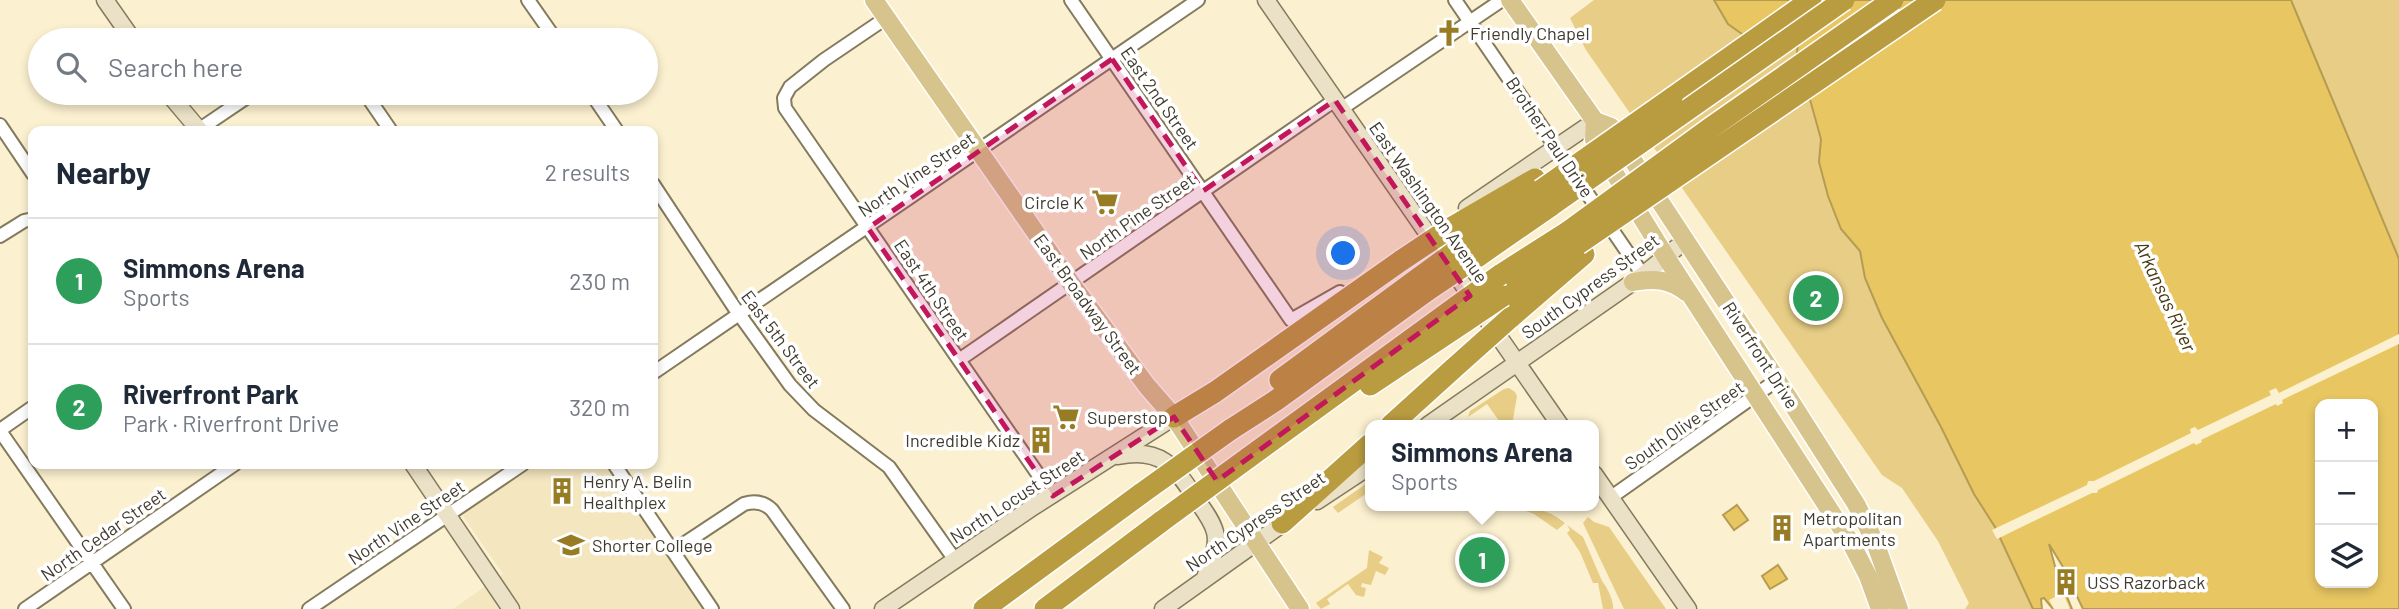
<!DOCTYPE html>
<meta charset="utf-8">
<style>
:root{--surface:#fff;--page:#f6f6f7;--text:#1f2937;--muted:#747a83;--line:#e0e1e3;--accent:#977c24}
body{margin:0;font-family:Barlow,sans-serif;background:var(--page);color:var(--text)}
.controls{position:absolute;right:21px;bottom:21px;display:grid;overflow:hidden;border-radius:14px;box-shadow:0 4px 10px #0003}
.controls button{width:63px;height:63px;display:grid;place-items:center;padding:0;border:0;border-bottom:2px solid var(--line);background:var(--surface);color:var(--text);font:35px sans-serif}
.you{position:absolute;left:1344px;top:254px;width:24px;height:24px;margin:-18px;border:5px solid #fff;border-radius:50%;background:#1a73e8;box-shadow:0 0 0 10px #1a73e833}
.badge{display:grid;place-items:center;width:46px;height:46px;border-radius:50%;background:var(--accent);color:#fff;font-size:23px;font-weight:700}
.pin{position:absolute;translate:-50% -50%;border:4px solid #fff;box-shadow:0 2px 7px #0006}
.popup{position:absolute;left:1365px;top:420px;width:234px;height:91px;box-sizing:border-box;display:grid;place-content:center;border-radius:14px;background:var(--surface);filter:drop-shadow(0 2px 5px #0005);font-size:23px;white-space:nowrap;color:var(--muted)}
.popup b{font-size:26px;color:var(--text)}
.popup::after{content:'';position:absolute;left:50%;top:100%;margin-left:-14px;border:14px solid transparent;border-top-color:var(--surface)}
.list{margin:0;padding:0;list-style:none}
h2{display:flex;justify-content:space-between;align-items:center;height:91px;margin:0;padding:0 28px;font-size:30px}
h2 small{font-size:23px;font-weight:400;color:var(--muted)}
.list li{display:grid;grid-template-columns:46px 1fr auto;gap:21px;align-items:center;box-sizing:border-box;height:126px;padding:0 28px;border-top:2px solid var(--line)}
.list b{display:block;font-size:26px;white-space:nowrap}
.list p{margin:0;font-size:23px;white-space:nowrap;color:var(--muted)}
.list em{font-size:23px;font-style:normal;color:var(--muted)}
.icon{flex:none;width:38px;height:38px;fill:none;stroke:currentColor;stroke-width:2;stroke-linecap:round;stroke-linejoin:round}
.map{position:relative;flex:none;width:2399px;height:609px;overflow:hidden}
.search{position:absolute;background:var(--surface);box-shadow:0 4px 10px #0003;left:28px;top:28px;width:630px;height:77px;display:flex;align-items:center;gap:18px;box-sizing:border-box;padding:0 24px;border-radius:38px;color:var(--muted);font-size:26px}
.panel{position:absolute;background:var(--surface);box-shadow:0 4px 10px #0003;left:28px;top:126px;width:630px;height:343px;border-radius:14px}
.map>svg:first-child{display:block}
.built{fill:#f4e6be}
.green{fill:#e7cd85}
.water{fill:#e8c662;stroke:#b69c52;stroke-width:2;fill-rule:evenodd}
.pier{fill:#fbf0cf}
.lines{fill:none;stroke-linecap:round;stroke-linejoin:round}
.street-casing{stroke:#847a5d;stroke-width:16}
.secondary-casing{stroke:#847a5d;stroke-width:19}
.primary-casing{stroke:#fff;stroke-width:21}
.highway-casing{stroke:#fff;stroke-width:24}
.street{stroke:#fff;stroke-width:12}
.secondary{stroke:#eae1c6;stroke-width:16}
.primary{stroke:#d6c48c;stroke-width:18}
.highway{stroke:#ba9c40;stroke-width:21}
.highway-bridge-casing{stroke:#fff;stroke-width:24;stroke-linecap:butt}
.highway-bridge{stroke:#ba9c40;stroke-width:21}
.marked{fill:#c2185b;fill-opacity:0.2;stroke:#c2185b;stroke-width:5;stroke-dasharray:14 9;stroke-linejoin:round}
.labels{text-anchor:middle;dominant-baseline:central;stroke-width:7;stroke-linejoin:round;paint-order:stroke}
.poi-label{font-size:18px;fill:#403b2e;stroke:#fff;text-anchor:start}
.street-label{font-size:18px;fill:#403b2e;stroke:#fff}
.water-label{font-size:19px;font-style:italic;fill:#47390d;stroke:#fff}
</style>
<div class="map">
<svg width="2399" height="609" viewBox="0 0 2399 609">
<rect width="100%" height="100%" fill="#fbf0cf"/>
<!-- built -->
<path class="built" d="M535 464H604L703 609H453L503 574 463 516 467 509Z"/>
<!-- green -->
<path class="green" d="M1594 0H1714L1728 24 1787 3 1793 7 1800 20 1797 53 1821 140 1819 162 1828 196 1841 229 1860 251 1865 278 1882 318 1941 427 1974 494 1995 527 2033 609H1965L1969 603 1938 541 1902 488 1882 475 1586 50 1570 18Z
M2291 0H2399V259L2396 255Z
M1509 388 1515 392 1517 396 1512 425H1502L1487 404 1468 417 1470 411 1504 389Z
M1370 481V491L1338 513 1333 507Z
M1512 506C1532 506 1549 510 1565 523L1557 530 1534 514Z
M1588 517 1594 522 1609 527 1666 609H1624L1583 523Z
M1567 525 1583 537 1602 581C1607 587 1614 601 1613 609H1603L1598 583H1593L1580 552 1567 533 1570 530Z
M1369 550 1383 557 1379 563 1389 568 1385 575 1376 571 1371 585 1362 583 1361 587 1366 588 1364 597 1356 595 1348 584 1327 599 1330 604 1321 609 1316 603 1367 568Z"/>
<!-- water -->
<path class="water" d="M1714 0H2291L2399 259V609H2083L2063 567 2049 544 2056 570 2072 609H2053L2044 598 2041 599 2042 609H2033L1995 527 1974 494 1941 427 1882 318 1865 278 1860 251 1841 229 1828 196 1819 162 1821 139 1797 53 1800 19 1793 7 1787 4 1749 39 1728 24ZM2320 404H2373V583H2320Z
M1737 505 1748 520 1734 530 1723 515Z
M1778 565 1787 579 1770 589 1762 576Z"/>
<!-- pier -->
<path class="pier" d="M2399 334V344L2282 400 2283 403 2277 406 2276 404 2201 440 2202 442 2196 445 2194 443 2098 490 2097 493H2092L1997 539 1992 530 2087 485 2088 481H2094L2191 433 2190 429 2195 427 2198 430 2271 395 2269 391 2276 388 2279 393Z
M2063 593 2070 609H2054L2049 600Z"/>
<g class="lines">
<defs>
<path id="street" d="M528 0 556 40
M1071 0 1291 320 1340 292
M1455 0 1643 275
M886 18 824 60 790 87 784 98 785 108 1053 496
M365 93 391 131
M591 93 617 131
M1341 109 1502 0
M0 125 33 174
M197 131 253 93
M653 184 734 307 790 385 814 410 889 467 955 560
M0 236 24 221 33 219
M959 360 1335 100
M653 373 1198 0
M0 430 33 407
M0 431 124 609
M614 464 712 609
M1610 498 1777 380
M673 551 744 504C754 501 764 502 772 510L843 609
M25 609 235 464
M309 609 523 464"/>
<path id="secondary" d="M105 0 133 40
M1266 0 1560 425
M168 93 200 131
M1467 208 1595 121
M1428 425 1643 275 1686 240
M1118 456C1160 447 1175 466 1196 499 1203 509 1212 520 1215 532 1219 548 1209 566 1204 580
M413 464 511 609
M1594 474 1688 609
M1317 501 1370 466
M883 609 1033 507 1174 417
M1163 609 1292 517"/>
<path id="primary" d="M874 0 1070 282 1147 386 1174 417 1300 609
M1510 0 1595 121 1611 127 1777 380 1856 504 1875 542 1899 609
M1595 121 1594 140 1666 257 1851 543 1868 576 1880 609
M1633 282C1653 278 1669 279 1686 292"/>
<path id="highway" d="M1672 98 1811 0
M1447 230 1535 179
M1468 242 1541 190
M1477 257 1552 205
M1500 275 1569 231
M1503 296 1567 252
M1510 318 1584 254
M1280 380 1420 277
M1370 385 1466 321
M1174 417 1215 392 1402 260
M1391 425 1454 368
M1230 430 1275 401 1428 290
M1248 458 1457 306
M1282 523 1370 444
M984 609 1142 493
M1045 609 1162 521"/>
</defs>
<!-- street casing -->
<use href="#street" class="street-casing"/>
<!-- secondary casing -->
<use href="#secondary" class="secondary-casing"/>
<!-- primary casing -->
<use href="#primary" class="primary-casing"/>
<!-- highway casing -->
<use href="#highway" class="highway-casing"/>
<!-- street -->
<use href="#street" class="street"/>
<!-- secondary -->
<use href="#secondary" class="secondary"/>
<!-- primary -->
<use href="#primary" class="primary"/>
<!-- highway -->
<use href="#highway" class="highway"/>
<defs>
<path id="highway-bridge" d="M1541 190 1672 98
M1552 205 1844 0
M1569 231 1709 129 1893 0
M1578 244 1935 0
M1402 260 1447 230
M1420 277 1468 242
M1428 290 1477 257
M1457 306 1500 275
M1466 321 1503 296
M1454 368 1510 318
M1142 493 1230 430
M1162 521 1248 458"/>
</defs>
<!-- highway-bridge casing -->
<use href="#highway-bridge" class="highway-bridge-casing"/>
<!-- highway-bridge -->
<use href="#highway-bridge" class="highway-bridge"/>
</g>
<!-- marked area -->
<path class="marked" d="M1112 59 1203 191 1335 100 1470 296 1217 481 1174 417 1053 496 868 228Z"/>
<!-- icons -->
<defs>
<symbol id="church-bare" viewBox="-9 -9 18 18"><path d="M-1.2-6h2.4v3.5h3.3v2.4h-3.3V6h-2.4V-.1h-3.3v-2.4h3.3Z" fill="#977c24" stroke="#fff" stroke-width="2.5" paint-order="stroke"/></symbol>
<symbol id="supermarket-bare" viewBox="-9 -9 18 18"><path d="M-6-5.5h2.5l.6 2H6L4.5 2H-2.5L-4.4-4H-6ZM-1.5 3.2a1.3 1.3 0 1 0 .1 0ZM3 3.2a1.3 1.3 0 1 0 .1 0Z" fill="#977c24" stroke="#fff" stroke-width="2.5" paint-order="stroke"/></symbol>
<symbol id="building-bare" viewBox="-9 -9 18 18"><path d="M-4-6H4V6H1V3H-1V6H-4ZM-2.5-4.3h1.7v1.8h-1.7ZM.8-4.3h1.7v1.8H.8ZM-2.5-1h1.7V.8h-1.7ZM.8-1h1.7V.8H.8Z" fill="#977c24" stroke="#fff" stroke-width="2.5" paint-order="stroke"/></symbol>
<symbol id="university-bare" viewBox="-9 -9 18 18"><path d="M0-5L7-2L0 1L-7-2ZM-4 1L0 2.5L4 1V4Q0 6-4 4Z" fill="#977c24" stroke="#fff" stroke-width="2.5" paint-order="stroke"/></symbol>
</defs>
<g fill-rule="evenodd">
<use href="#church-bare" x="1430" y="14" width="38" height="38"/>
<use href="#supermarket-bare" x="1086" y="183" width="38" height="38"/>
<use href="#supermarket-bare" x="1047" y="398" width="38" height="38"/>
<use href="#building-bare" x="1022" y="421" width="38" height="38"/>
<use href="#building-bare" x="543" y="472" width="38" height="38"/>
<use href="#building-bare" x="1763" y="509" width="38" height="38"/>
<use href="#university-bare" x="552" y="526" width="38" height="38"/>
<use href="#building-bare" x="2047" y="563" width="38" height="38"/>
</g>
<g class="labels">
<!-- poi labels -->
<g class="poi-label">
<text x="1470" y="33">Friendly Chapel</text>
<text x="1084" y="202" text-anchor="end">Circle K</text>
<text x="1087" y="417">Superstop</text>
<text x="1020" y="440" text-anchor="end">Incredible Kidz</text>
<text x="583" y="481">Henry A. Belin<tspan x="583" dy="21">Healthplex</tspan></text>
<text x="1803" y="518">Metropolitan<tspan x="1803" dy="21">Apartments</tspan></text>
<text x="592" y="545">Shorter College</text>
<text x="2087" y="582">USS Razorback</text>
</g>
<!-- street labels -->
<g class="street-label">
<text transform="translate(1160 98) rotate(55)">East 2nd Street</text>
<text transform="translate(1550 137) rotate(56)">Brother Paul Drive</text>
<text transform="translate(916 174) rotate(-34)">North Vine Street</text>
<text transform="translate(1429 202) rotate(55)">East Washington Avenue</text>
<text transform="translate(1137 216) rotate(-35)">North Pine Street</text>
<text transform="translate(1590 286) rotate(-36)">South Cypress Street</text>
<text transform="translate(932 290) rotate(56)">East 4th Street</text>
<text transform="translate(1088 304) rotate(54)">East Broadway Street</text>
<text transform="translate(781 339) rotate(53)">East 5th Street</text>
<text transform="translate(1761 355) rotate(57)">Riverfront Drive</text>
<text transform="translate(1684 425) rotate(-35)">South Olive Street</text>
<text transform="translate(1017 496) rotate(-33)">North Locust Street</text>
<text transform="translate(1255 521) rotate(-34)">North Cypress Street</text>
<text transform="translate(406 522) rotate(-34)">North Vine Street</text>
<text transform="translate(103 534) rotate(-35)">North Cedar Street</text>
</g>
<!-- water labels -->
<g class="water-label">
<text transform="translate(2166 296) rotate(65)">Arkansas River</text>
</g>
</g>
</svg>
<div class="controls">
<button>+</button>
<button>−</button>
<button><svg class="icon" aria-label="layers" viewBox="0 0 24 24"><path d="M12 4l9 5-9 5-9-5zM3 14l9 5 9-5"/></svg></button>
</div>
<div class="you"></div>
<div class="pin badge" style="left:1482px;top:560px;background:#2e9e5b">1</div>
<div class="popup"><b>Simmons Arena</b>Sports</div>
<div class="pin badge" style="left:1816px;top:298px;background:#2e9e5b">2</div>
<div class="search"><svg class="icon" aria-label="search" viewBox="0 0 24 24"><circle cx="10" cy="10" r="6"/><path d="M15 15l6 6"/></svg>Search here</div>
<section class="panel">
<h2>Nearby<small>2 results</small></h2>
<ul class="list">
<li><span class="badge" style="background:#2e9e5b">1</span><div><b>Simmons Arena</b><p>Sports</p></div><em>230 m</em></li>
<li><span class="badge" style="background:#2e9e5b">2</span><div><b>Riverfront Park</b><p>Park · Riverfront Drive</p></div><em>320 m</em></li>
</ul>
</section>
</div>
